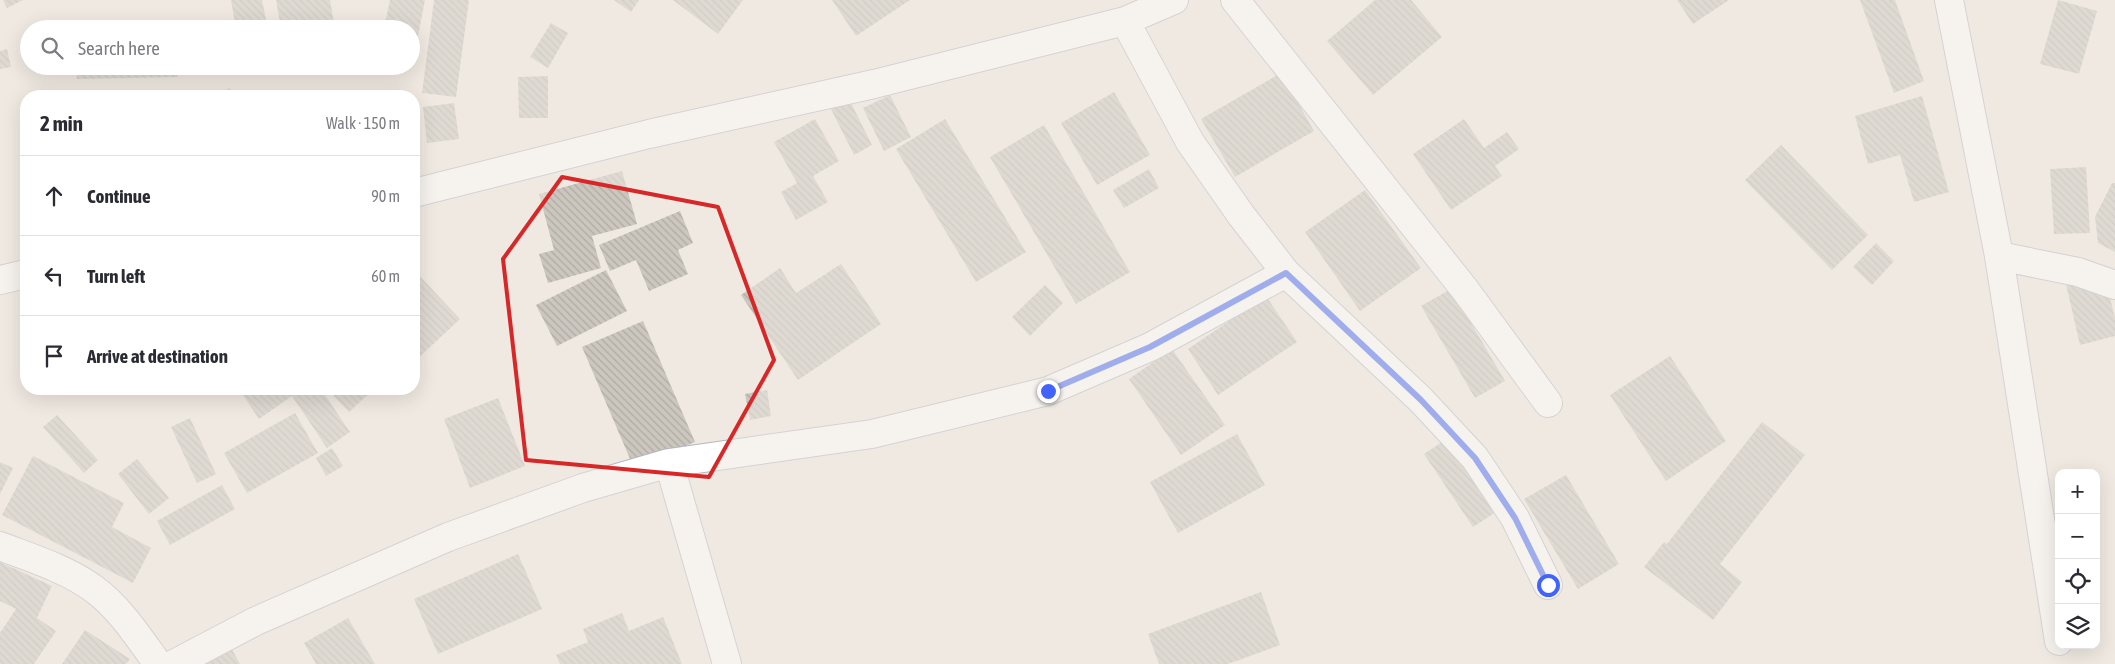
<!DOCTYPE html>
<meta charset="utf-8">
<style>
:root{--surface:#fff;--page:#f7f7f7;--text:#2b2b33;--muted:#7c7c81;--line:#e1e1e2}
body{margin:0;font-family:"Asap Condensed",sans-serif;background:var(--page);color:var(--text)}
.controls{position:absolute;right:15px;bottom:15px;display:grid;overflow:hidden;border-radius:10px;box-shadow:0 5px 20px #0002}
.controls button{width:45px;height:45px;display:grid;place-items:center;padding:0;border:0;border-bottom:1px solid var(--line);background:var(--surface);color:var(--text);font:25px sans-serif}
.stop{position:absolute;width:15px;height:15px;margin:-11px;border:4px solid #4264fb;border-radius:50%;background:#fff}
.stop.end{background:#4264fb;border-color:#fff;box-shadow:0 1px 5px #0008}
.list{margin:0;padding:0;list-style:none}
h2{display:flex;justify-content:space-between;align-items:center;height:65px;margin:0;padding:0 20px;font-size:21px}
h2 small{font-size:16px;font-weight:400;color:var(--muted)}
.list li{display:grid;grid-template-columns:32px 1fr auto;gap:15px;align-items:center;box-sizing:border-box;height:80px;padding:0 20px;border-top:1px solid var(--line)}
.list b{display:block;font-size:19px;white-space:nowrap}
.list em{font-size:16px;font-style:normal;color:var(--muted)}
.icon{flex:none;width:28px;height:28px;fill:none;stroke:currentColor;stroke-width:2;stroke-linecap:round;stroke-linejoin:round}
.map{position:relative;flex:none;width:2115px;height:664px;overflow:hidden}
.search{position:absolute;background:var(--surface);box-shadow:0 5px 20px #0002;left:20px;top:20px;width:400px;height:55px;display:flex;align-items:center;gap:12px;box-sizing:border-box;padding:0 18px;border-radius:28px;color:var(--muted);font-size:19px}
.panel{position:absolute;background:var(--surface);box-shadow:0 5px 20px #0002;left:20px;top:90px;width:400px;height:305px;border-radius:20px}
.map>svg:first-child{display:block}
.building{fill:url(#building-back-hatch)}
.lines{fill:none;stroke-linecap:round;stroke-linejoin:round}
.street-casing{stroke:#b4b7c1;stroke-width:30}
.secondary-casing{stroke:#b4b7c1;stroke-width:30}
.street{stroke:#fff;stroke-width:28}
.secondary{stroke:#fff;stroke-width:28}
.route{stroke:#4264fb;stroke-width:6}
.marked{fill:none;stroke:#d62828;stroke-width:4;stroke-linejoin:round}
</style>
<div class="map">
<svg width="2115" height="664" viewBox="0 0 2115 664">
<defs>
<pattern id="building-back-hatch" width="6" height="6" patternUnits="userSpaceOnUse" patternTransform="scale(1.25)"><rect width="6" height="6" fill="#cbc7bf"/><path d="M-1 5l2 2M0 0l6 6M5-1l2 2" fill="none" stroke="#afaba4"/></pattern>
</defs>
<rect width="100%" height="100%" fill="#efe9e1"/>
<!-- building -->
<path class="building" d="M3 0H23L7 8Z
M231 0H262L268 29H236Z
M276 0H330L335 29H281Z
M390 0H425L412 67 411 29H384Z
M434 0H469L456 97 422 93Z
M614 0H639L631 12Z
M673 0H743L718 34Z
M832 0H910L856 36Z
M1375 0H1411L1442 37 1373 95 1327 41Z
M1677 0H1729L1693 24Z
M1860 0H1895L1924 81 1894 93Z
M2058 0 2097 11 2079 74 2040 64Z
M551 23 568 33 548 68 530 57Z
M177 26V29H110V27Z
M7 49 11 67 0 69V51Z
M76 66H178V77L77 79Z
M1281 73 1314 131 1235 177 1201 119Z
M548 76V118H519L518 77Z
M230 88 233 96H209Z
M1114 92 1150 155 1097 185 1061 123Z
M890 95 911 137 884 151 863 108Z
M1922 96 1949 192 1914 202 1900 155 1868 164 1855 116Z
M849 99 872 145 854 155 831 109Z
M454 103 459 139 427 143 423 107Z
M815 119 839 161 813 176 828 202 796 220 781 192 797 183 774 142Z
M945 119 1026 252 976 282 896 149Z
M1464 119 1484 148 1507 132 1519 149 1495 166 1502 176 1451 210 1413 154Z
M1044 125 1130 272 1076 304 990 157Z
M1781 145 1868 235 1832 270 1745 180Z
M2086 167 2090 233 2054 234 2050 169Z
M1149 169 1159 188 1124 208 1113 190Z
M622 171 637 224 592 236 601 268 548 283 539 254 554 250 539 194Z
M2112 183H2115V252L2098 243 2095 217Z
M1365 190 1421 268 1360 311 1305 232Z
M680 211 693 243 678 250 688 274 649 291 636 260 610 271 599 245Z
M1876 243 1894 261 1872 285 1853 267Z
M841 264 881 324 798 380 741 295 780 268 796 293Z
M414 270 460 319 414 362Z
M606 270 627 311 557 346 536 305Z
M2104 274 2115 318V336L2080 345 2066 284Z
M1045 285 1063 303 1030 336 1012 317Z
M1451 289 1505 381 1475 398 1421 306Z
M1266 296 1297 342 1218 395 1188 349Z
M643 321 695 442 634 468 582 347Z
M1172 349 1225 425 1181 455 1129 379Z
M1670 356 1726 441 1666 481 1610 395Z
M239 389H321L350 432 327 448 292 396 259 419Z
M327 389H374L349 412Z
M767 390 771 416 750 420 745 394Z
M498 398 525 466 470 488 444 419Z
M295 413 318 453 247 493 224 453Z
M57 415 98 460 84 473 43 427Z
M190 418 216 474 197 483 171 427Z
M1762 422 1805 455 1720 564 1742 582 1713 620 1644 567 1664 542 1667 544Z
M1237 434 1265 485 1178 533 1150 482Z
M1448 438 1496 512 1473 527 1424 454Z
M332 448 343 466 326 476 316 458Z
M33 456 124 503 112 527 151 548 133 583 2 515Z
M137 459 169 498 149 514 118 474Z
M0 462 13 468 0 494Z
M1566 475 1619 564 1578 589 1524 499Z
M222 485 235 509 170 545 157 521Z
M518 554 542 609 438 654 414 599Z
M0 562 52 586 37 618 56 631 34 664H0V633L16 609 0 601Z
M1261 592 1280 645 1228 664H1159L1148 634Z
M622 613 629 631 663 617 682 664H560L556 655 588 642 583 629Z
M348 618 375 664H316L304 643Z
M85 630 130 659 126 664H62Z
M229 644 240 664H196Z"/>
<g class="lines">
<defs>
<path id="street" d="M1235 0 1466 291 1548 403
M1125 21 1190 142 1241 215 1286 273 1421 400 1475 458 1515 518 1548 585
M414 193 649 134 874 84 1125 21 1174 0
M1999 256 2078 272 2115 285
M0 280 26 274
M669 463 727 664
M0 546C31 558 67 569 94 589 120 608 139 638 158 664
M174 664 256 621 448 537 583 488 669 463 872 434 1048 391 1150 347 1286 273"/>
<path id="secondary" d="M1949 0 1999 256 2059 641"/>
</defs>
<!-- street casing -->
<use href="#street" class="street-casing"/>
<!-- secondary casing -->
<use href="#secondary" class="secondary-casing"/>
<!-- street -->
<use href="#street" class="street"/>
<!-- secondary -->
<use href="#secondary" class="secondary"/>
</g>
<g class="lines">
<!-- route -->
<path class="route" d="M1048 391 1150 347 1286 273 1421 400 1475 458 1515 518 1548 585"/>
</g>
<!-- marked area -->
<path d="M0 0H2115V664H0ZM562 177 718 207 774 360 709 477 526 460 503 259Z" fill="#efe9e1" fill-opacity=".55" fill-rule="evenodd"/>
<path class="marked" d="M562 177 718 207 774 360 709 477 526 460 503 259Z"/>
</svg>
<div class="controls">
<button>+</button>
<button>−</button>
<button><svg class="icon" aria-label="locate" viewBox="0 0 24 24"><circle cx="12" cy="12" r="6"/><path d="M12 2v4M12 18v4M2 12h4M18 12h4"/></svg></button>
<button><svg class="icon" aria-label="layers" viewBox="0 0 24 24"><path d="M12 4l9 5-9 5-9-5zM3 14l9 5 9-5"/></svg></button>
</div>
<div class="stop" style="left:1548px;top:585px"></div>
<div class="stop end" style="left:1048px;top:391px"></div>
<div class="search"><svg class="icon" aria-label="search" viewBox="0 0 24 24"><circle cx="10" cy="10" r="6"/><path d="M15 15l6 6"/></svg>Search here</div>
<section class="panel">
<h2>2 min<small>Walk · 150 m</small></h2>
<ul class="list">
<li><svg class="icon" aria-label="ahead" viewBox="0 0 24 24"><path d="M12 20V5M6 11l6-6 6 6"/></svg><div><b>Continue</b></div><em>90 m</em></li>
<li><svg class="icon" aria-label="left" viewBox="0 0 24 24"><path d="M17 20v-9H6M10 6l-5 5 5 5"/></svg><div><b>Turn left</b></div><em>60 m</em></li>
<li><svg class="icon" aria-label="arrive" viewBox="0 0 24 24"><path d="M6 21V4h12l-3 4 3 4H6"/></svg><div><b>Arrive at destination</b></div></li>
</ul>
</section>
</div>
